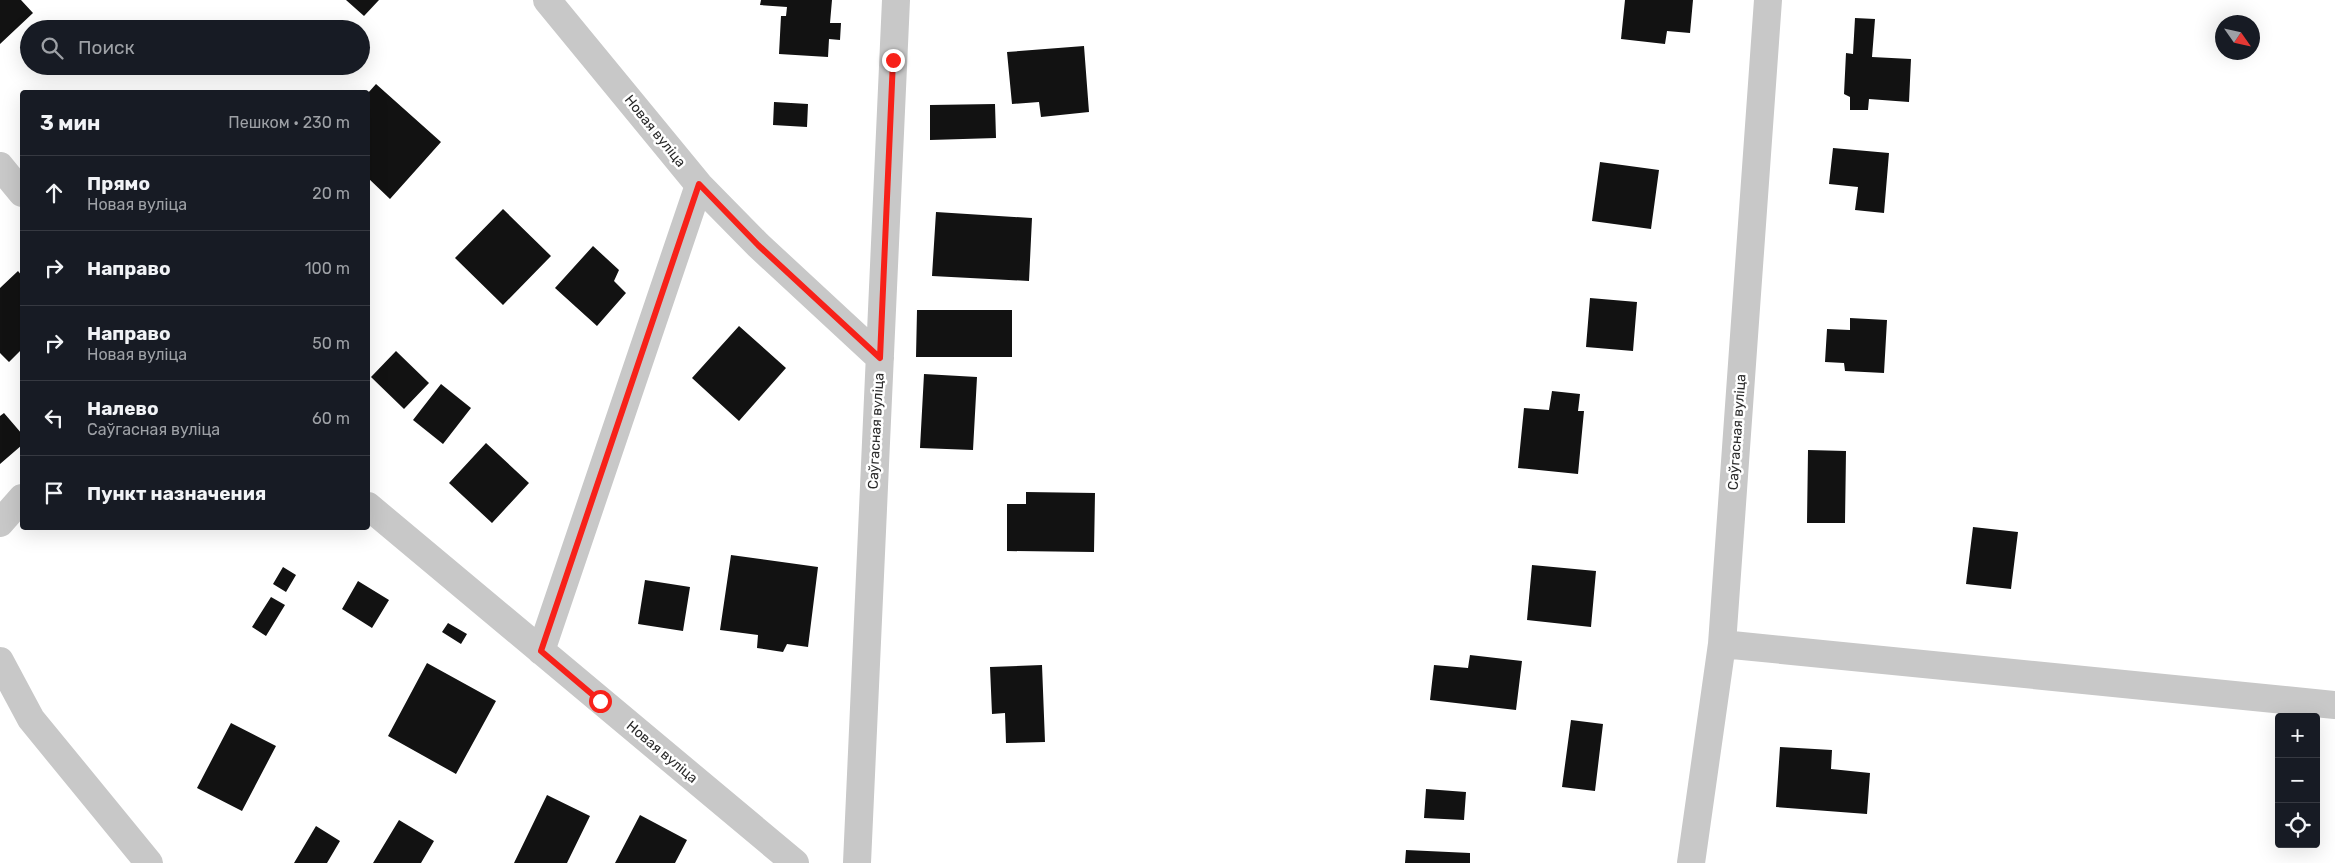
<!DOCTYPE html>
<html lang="ru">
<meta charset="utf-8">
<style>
:root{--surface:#171b24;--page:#20242c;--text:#f1f3f6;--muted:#9ea1a6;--line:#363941}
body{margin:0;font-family:Rubik,sans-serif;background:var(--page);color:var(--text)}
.controls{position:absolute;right:15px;bottom:15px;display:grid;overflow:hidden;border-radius:5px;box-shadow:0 5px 20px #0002}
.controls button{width:45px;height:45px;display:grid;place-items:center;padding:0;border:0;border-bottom:1px solid var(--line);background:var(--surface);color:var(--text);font:25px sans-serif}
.compass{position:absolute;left:2215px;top:15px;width:45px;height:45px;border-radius:50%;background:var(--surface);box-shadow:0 5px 20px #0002;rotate:124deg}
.stop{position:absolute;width:15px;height:15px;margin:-11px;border:4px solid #f72119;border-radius:50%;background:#fff}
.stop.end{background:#f72119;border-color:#fff;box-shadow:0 1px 5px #0008}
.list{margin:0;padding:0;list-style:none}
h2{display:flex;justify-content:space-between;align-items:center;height:65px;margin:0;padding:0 20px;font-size:21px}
h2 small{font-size:16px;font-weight:400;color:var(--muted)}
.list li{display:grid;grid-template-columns:32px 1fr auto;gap:15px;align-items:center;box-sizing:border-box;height:75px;padding:0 20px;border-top:1px solid var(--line)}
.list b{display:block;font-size:19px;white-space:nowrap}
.list p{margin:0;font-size:16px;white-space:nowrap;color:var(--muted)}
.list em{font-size:16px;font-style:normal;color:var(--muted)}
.icon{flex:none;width:28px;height:28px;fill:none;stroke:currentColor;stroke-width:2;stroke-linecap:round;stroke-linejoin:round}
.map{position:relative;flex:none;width:2335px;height:863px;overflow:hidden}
.search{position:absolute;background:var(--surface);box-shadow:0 5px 20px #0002;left:20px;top:20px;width:350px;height:55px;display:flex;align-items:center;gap:12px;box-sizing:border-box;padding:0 18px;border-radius:28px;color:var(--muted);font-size:19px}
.panel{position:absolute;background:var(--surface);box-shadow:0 5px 20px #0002;left:20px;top:90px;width:350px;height:440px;border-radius:5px}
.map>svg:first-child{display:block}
.building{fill:#121212}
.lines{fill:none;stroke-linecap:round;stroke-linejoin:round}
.minor{stroke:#c8c8c8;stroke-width:28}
.route{stroke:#f72119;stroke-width:6}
.labels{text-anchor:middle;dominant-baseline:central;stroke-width:5;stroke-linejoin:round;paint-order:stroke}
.street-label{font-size:14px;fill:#2b2b2b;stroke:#fff}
</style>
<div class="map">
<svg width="2335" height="863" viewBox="0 0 2335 863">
<rect width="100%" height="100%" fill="#fff"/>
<!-- building -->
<path class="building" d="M0 0H21L33 13 0 44Z
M346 0H379L364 16Z
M761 0H832L830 23H841L840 40 829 39 828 57 779 54 781 16H786L787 7 760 5Z
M1625 0H1693L1690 33 1667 31 1665 44 1621 39Z
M1855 18 1875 19 1872 57 1911 59 1909 102 1869 99 1868 110H1850V97L1844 94 1846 53 1853 54Z
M1084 46 1089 112 1041 117 1039 102 1012 104 1007 52Z
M376 84 441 142 390 199 368 178V93Z
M774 102 808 104 807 127 773 125Z
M995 104 996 138 930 140V105Z
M1833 148 1889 153 1884 213 1855 210 1858 187 1829 184Z
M1600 162 1659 170 1651 229 1592 221Z
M503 209 551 256 503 305 455 258Z
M936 212 1032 218 1029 281 932 276Z
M593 246 619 270 614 281 626 293 597 326 555 288Z
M18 271 22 276V349L9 362 0 353V288Z
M1590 298 1637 302 1633 351 1586 347Z
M917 310H1012V357H916Z
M1850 318 1887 320 1884 373 1845 371 1844 363 1825 362 1827 329 1850 330Z
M739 326 786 368 739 421 692 378Z
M396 351 429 383 404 409 371 377Z
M924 374 977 377 973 450 920 448Z
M441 384 471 408 443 444 413 420Z
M1552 391 1580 394 1578 411H1584L1578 474 1518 468 1524 408 1549 410Z
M4 413 22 434V445L0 464V416Z
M486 443 529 483 492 523 449 483Z
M1808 450 1846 451 1845 523H1807Z
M1026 492 1095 493 1094 552 1007 551V504H1026Z
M1973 527 2018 532 2011 589 1966 584Z
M731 555 818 567 808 647 787 644 783 652 757 648 758 635 720 630Z
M1532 565 1596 571 1591 627 1527 620Z
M283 567 296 575 286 592 273 584Z
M645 580 690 587 683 631 638 624Z
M358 581 389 600 372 628 342 609Z
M271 597 285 605 266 636 252 627Z
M448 623 467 634 461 644 442 632Z
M1470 655 1522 661 1516 710 1430 700 1434 665 1468 668Z
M427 663 496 701 456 774 388 736Z
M1042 665 1045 742 1006 743 1005 713 992 714 990 667Z
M1571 720 1603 724 1595 791 1562 787Z
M231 723 276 746 242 811 197 788Z
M1780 747 1832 750 1831 769 1870 773 1867 814 1776 807Z
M1426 789 1466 792 1464 820 1424 818Z
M547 795 590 816 567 863H514Z
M640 815 687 840 675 863H615Z
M399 820 434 841 421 863H373Z
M316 826 340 841 327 863H294Z
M1406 850 1470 853V863H1405Z"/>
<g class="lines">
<!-- minor -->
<path class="minor" d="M547 0 699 185 758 245 880 358
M0 166 22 193
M368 506 795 863
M0 523 22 498
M1722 644 2335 705
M541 651 699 185
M0 661 31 719 149 863
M857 863 896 0
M1691 863 1722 644 1768 0"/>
</g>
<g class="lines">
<!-- route -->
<path class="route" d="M600 701 541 651 699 184 758 245 880 358 893 60"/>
</g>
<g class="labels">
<!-- street labels -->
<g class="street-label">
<text transform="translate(655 131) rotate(51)">Новая вуліца</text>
<text transform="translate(876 431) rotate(-87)">Саўгасная вуліца</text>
<text transform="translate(1737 432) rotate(-86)">Саўгасная вуліца</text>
<text transform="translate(662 752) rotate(40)">Новая вуліца</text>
</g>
</g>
</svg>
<div class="controls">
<button>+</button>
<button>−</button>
<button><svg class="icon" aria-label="locate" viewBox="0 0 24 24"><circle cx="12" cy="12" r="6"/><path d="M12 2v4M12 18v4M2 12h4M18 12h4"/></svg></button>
</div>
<svg class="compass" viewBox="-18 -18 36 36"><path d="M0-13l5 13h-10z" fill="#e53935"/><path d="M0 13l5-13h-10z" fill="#9ea1a6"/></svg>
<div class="stop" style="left:600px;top:701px"></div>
<div class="stop end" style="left:893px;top:60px"></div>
<div class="search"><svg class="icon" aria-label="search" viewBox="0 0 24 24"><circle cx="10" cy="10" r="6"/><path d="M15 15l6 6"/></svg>Поиск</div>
<section class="panel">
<h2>3 мин<small>Пешком · 230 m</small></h2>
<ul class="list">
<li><svg class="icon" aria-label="ahead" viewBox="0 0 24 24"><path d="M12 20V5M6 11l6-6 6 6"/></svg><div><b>Прямо</b><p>Новая вуліца</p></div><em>20 m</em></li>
<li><svg class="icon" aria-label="right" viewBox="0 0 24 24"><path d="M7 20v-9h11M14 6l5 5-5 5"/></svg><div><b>Направо</b></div><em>100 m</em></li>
<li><svg class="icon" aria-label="right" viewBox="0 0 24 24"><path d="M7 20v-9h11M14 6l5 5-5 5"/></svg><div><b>Направо</b><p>Новая вуліца</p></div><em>50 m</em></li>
<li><svg class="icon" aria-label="left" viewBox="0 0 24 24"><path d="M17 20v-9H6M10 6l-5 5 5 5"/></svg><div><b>Налево</b><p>Саўгасная вуліца</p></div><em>60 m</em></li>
<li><svg class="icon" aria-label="arrive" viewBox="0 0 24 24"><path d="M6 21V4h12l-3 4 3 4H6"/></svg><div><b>Пункт назначения</b></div></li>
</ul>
</section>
</div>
